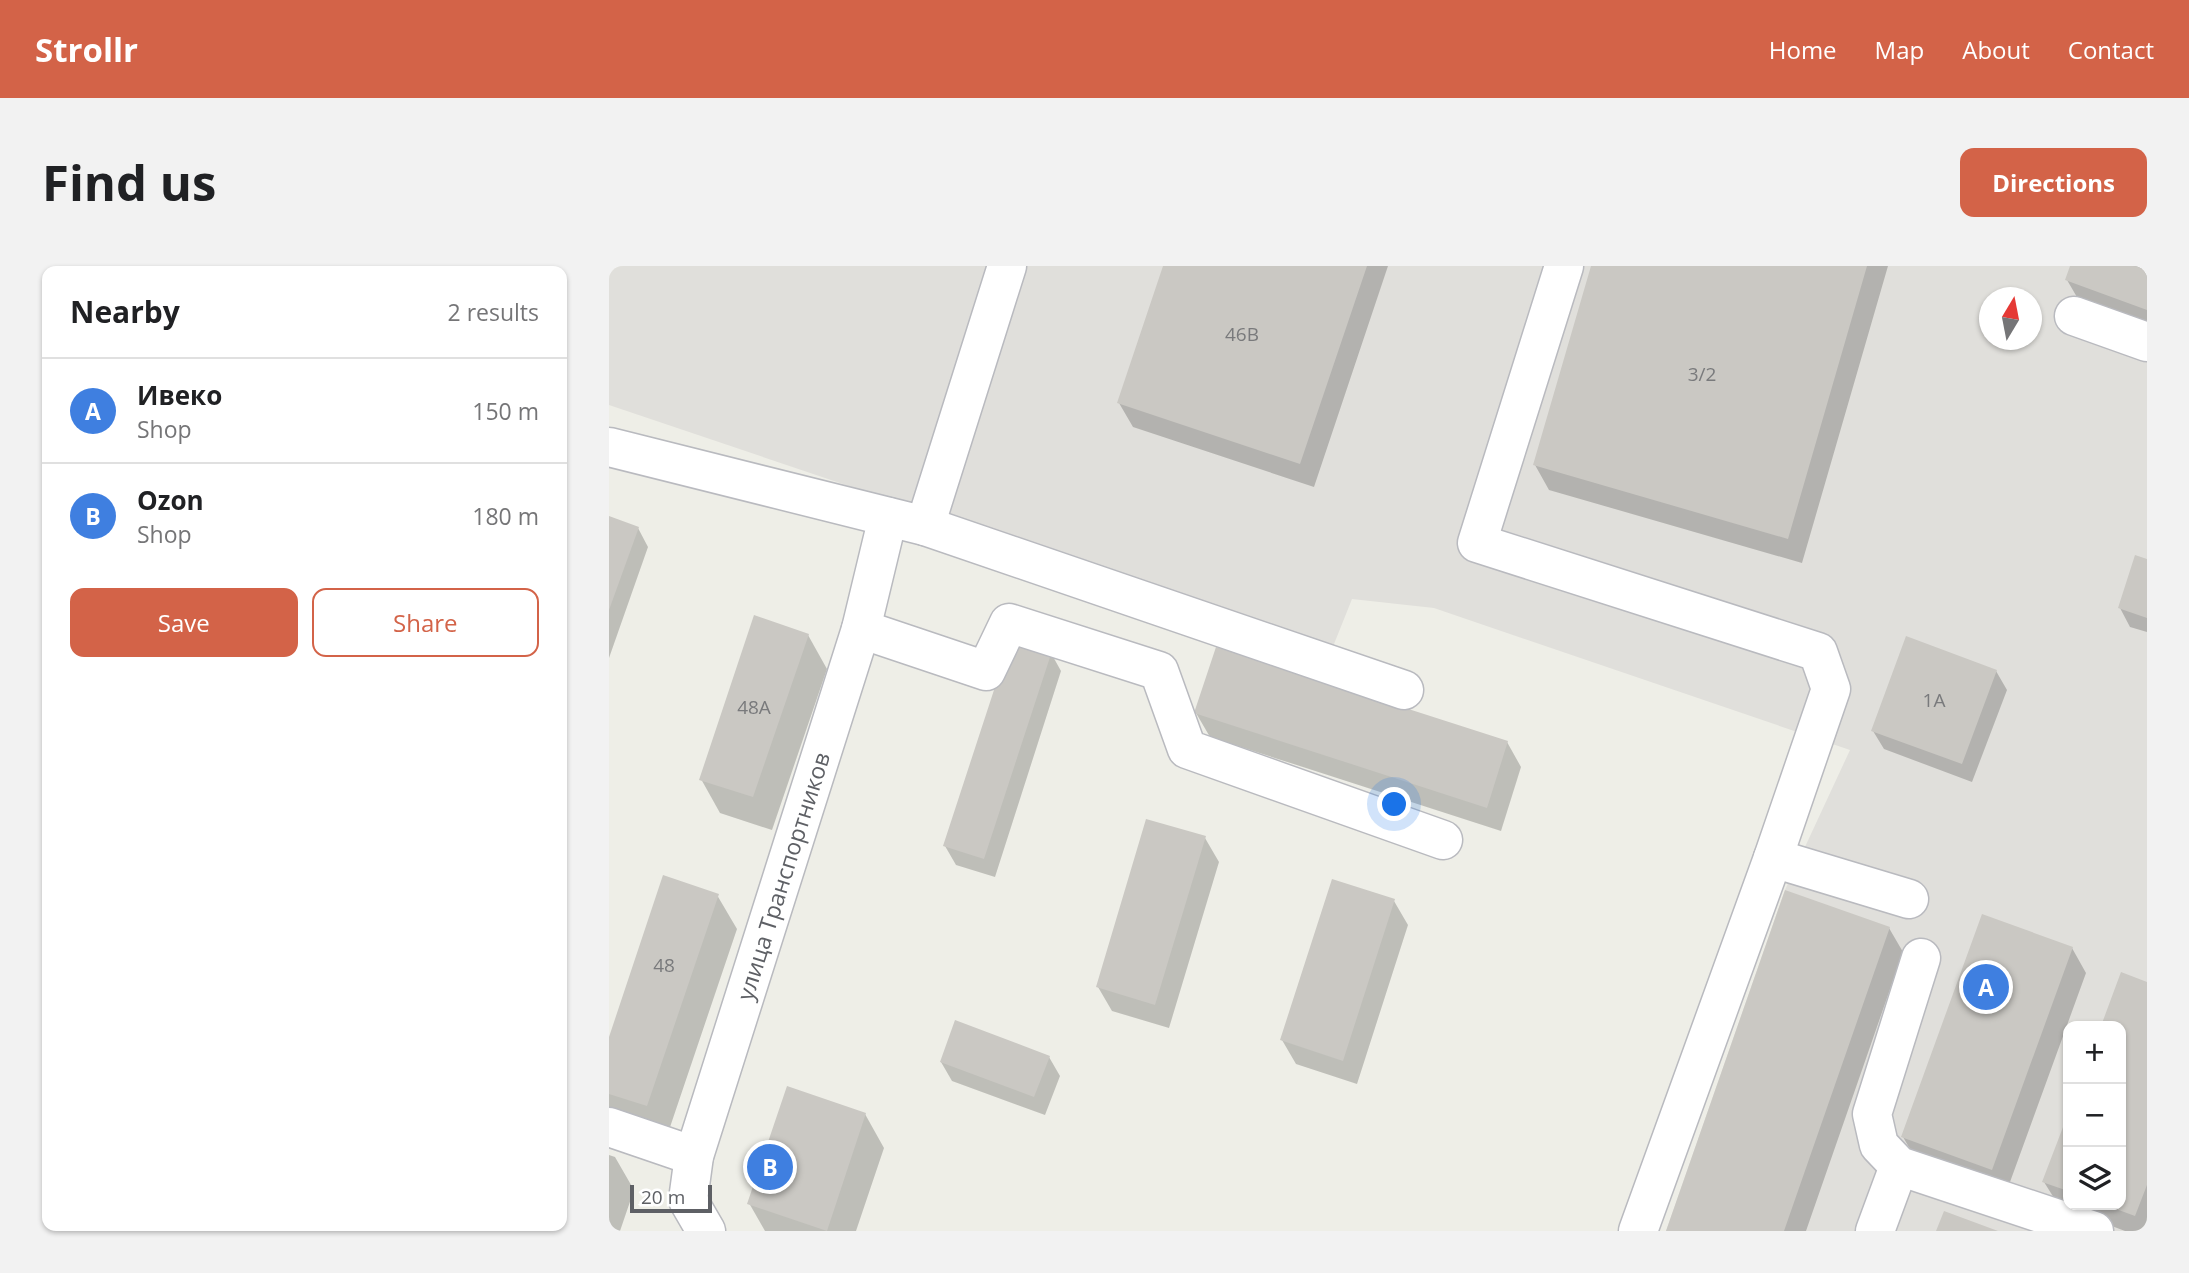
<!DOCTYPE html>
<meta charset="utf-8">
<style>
:root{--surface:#fff;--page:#f2f2f2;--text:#202124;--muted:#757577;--line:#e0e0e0;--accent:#d36348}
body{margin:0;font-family:"Open Sans",sans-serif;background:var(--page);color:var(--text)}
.controls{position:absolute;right:21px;bottom:21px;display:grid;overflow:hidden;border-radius:14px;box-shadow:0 2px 5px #0004}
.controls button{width:63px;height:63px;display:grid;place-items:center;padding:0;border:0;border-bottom:2px solid var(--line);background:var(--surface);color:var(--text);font:35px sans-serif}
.compass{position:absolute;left:1370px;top:21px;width:63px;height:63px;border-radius:50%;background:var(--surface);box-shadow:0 2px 5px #0004;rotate:10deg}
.scale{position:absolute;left:21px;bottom:18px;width:82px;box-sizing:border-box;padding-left:7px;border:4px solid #5e6065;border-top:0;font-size:19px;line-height:24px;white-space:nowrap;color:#5e6065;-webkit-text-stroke:5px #fff;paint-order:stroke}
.you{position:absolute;left:786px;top:539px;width:24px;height:24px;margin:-18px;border:5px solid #fff;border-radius:50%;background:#1a73e8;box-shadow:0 0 0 10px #1a73e833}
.badge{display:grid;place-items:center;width:46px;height:46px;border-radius:50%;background:var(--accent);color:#fff;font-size:23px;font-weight:700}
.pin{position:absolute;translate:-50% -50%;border:4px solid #fff;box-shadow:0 2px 7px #0006}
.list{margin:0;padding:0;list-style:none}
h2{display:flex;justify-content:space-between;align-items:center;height:91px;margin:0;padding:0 28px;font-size:30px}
h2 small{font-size:23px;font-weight:400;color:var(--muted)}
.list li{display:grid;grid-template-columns:46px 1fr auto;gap:21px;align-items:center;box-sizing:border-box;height:105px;padding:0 28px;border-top:2px solid var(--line)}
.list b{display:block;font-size:26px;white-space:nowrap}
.list p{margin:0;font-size:23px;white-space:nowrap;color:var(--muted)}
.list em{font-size:23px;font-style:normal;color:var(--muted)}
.actions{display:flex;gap:14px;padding:21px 28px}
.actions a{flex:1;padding:16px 0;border:2px solid var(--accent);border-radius:14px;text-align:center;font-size:24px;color:var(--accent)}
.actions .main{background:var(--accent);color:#fff}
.icon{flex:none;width:38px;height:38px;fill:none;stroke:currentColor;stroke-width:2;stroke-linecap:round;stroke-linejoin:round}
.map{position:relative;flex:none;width:1538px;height:965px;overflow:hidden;border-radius:14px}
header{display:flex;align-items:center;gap:42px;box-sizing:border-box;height:98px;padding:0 35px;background:var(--accent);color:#fff}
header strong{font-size:33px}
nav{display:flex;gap:38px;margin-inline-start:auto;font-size:24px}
.intro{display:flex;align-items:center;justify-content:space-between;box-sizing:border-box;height:168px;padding:0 42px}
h1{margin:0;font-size:49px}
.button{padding:18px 32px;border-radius:14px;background:var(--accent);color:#fff;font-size:24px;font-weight:700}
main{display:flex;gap:42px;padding:0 42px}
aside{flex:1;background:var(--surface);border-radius:14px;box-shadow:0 2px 5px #0004}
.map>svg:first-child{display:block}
.industrial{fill:#e0dfdb;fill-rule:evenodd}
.shadow{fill:#0003}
.building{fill:#cac8c3}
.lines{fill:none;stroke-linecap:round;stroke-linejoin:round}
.minor-casing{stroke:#b9babf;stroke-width:41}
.minor{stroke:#fff;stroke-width:38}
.labels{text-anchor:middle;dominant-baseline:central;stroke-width:6;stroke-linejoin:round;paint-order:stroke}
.number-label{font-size:19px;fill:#797a7c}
.street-label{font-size:23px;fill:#5e6065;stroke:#fff}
</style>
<header>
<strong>Strollr</strong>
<nav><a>Home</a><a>Map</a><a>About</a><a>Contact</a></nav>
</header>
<div class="intro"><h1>Find us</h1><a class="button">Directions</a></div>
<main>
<aside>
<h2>Nearby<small>2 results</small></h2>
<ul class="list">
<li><span class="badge" style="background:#3f7fe0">A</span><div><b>Ивеко</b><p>Shop</p></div><em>150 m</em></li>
<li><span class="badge" style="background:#3f7fe0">B</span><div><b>Ozon</b><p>Shop</p></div><em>180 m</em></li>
</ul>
<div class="actions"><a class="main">Save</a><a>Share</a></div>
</aside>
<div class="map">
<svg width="1538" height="965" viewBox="0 0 1538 965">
<rect width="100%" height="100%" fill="#eeeee7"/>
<!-- industrial -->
<path class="industrial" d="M0 0H1538V965H1057L1176 624 1241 484 825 342 743 333 723 383 0 139ZM1380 32H1422V74H1380ZM1459 760H1512V939H1459Z"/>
<!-- shadow -->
<path class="shadow" d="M556 0H779L705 221 524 161 510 137Z
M984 0H1279L1193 297 940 224 926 199Z
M1463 0H1538V62L1472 38 1458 14Z
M0 252 29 262 39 281 0 392Z
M1538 295V366L1521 361 1511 342Z
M199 369 218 403 163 564 111 547 92 513Z
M442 387 452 405 386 611 347 599 336 580Z
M1387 405 1398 424 1363 516 1275 483 1264 465Z
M587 447 898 476 912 501 892 565 601 471Z
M596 572 610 596 560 762 503 745 489 721Z
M108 629 128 663 57 873 0 848V776Z
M785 635 799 659 748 818 687 798 673 774Z
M1280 662 1294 686 1197 965H1059Z
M1463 682 1477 707 1397 927 1308 895 1294 871Z
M1513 708 1538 717V965H1516L1450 940 1435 916 1459 852V939H1512V760H1494Z
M440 791 451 810 436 849 343 815 332 796Z
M256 848 275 882 247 965H156L140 937Z
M0 889 6 891 25 924 11 965H0Z"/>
<!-- building -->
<path class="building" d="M554 0H758L691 198 508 137Z
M982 0H1258L1179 273 924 199Z
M1461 0H1538V44L1456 14Z
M0 250 30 261 0 344Z
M1526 289 1538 293V352L1509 342Z
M145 349 200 368 144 531 90 514Z
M1297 370 1388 404 1353 498 1262 465Z
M402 372 443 385 375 593 334 580Z
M607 381 899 475 878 542 585 447Z
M537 553 597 570 546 739 487 721Z
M54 609 110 628 38 840 0 828V771Z
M723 613 786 633 734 795 671 774Z
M1176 624 1281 661 1175 965H1057Z
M1373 648 1464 681 1383 904 1292 871Z
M1512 706 1538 716V919L1526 950 1496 939H1512V760H1492Z
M346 754 441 790 425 831 331 796Z
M178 820 257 847 218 965 138 938Z
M1459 848V925L1433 916Z
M1335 945 1389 965H1327Z"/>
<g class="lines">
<defs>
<g id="minor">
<path d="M955 0 868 277 1209 386 1222 423 1164 592 1029 965"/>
<path d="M1465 50 1538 76"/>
<path d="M0 181 316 260 398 0"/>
<path d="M316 260 795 424"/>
<path d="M252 363 377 405 400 357 550 405 578 483 834 574"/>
<path d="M1164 592 1300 633"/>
<path d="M1312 692 1263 848 1270 879 1290 900 1485 965"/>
<path d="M0 861 85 890"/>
<path id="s1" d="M97 965 79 934 85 890 252 363 279 251"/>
<path d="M1266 965 1290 900"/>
</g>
</defs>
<!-- minor casing -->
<use href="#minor" class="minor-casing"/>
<!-- minor -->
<use href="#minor" class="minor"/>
</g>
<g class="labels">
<!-- number labels -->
<g class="number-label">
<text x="633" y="68">46В</text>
<text x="1093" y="108">3/2</text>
<text x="1325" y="434">1А</text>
<text x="145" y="441">48А</text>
<text x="55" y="699">48</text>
</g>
<!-- street labels -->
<g class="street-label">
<text stroke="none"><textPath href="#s1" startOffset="374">улица Транспортников</textPath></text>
</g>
</g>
</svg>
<div class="controls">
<button>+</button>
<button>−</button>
<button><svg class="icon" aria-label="layers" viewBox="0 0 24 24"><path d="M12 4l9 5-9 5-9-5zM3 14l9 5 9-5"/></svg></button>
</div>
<svg class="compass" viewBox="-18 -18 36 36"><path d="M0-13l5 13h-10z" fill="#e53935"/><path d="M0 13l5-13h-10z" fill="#757577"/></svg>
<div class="scale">20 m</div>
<div class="you"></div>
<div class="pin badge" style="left:1377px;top:721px;background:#3f7fe0">A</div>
<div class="pin badge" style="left:161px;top:901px;background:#3f7fe0">B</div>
</div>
</main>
